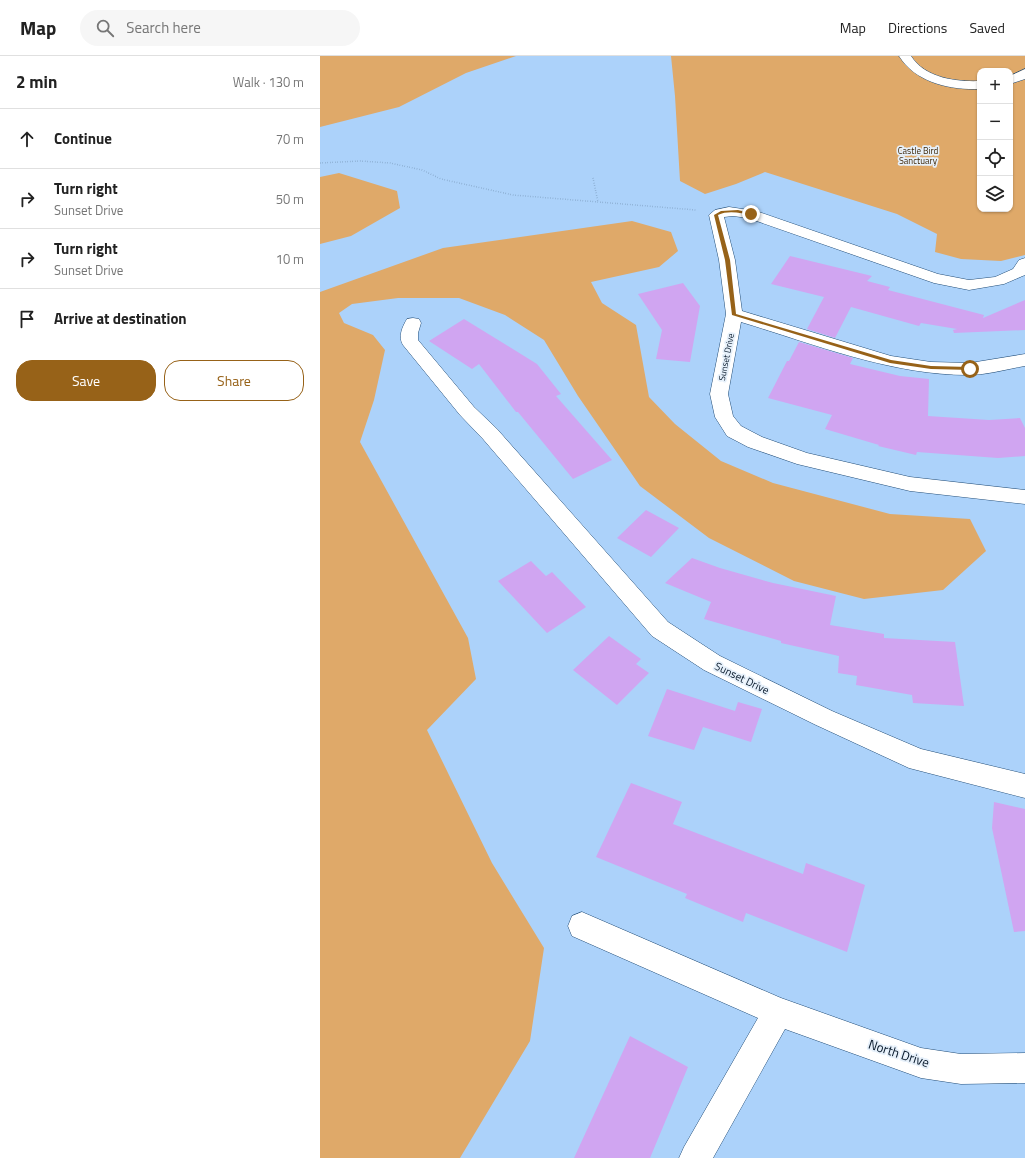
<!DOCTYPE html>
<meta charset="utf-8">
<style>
:root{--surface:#fff;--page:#f6f6f6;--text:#222;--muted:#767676;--line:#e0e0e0;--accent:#976218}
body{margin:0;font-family:"Titillium Web",sans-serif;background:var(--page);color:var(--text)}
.controls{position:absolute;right:12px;top:12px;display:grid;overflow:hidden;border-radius:8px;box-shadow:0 1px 3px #0004}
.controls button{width:36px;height:36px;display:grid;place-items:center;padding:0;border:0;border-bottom:1px solid var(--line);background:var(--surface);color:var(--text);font:20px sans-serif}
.stop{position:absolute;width:12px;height:12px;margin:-9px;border:3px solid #976218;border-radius:50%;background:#fff}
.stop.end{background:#976218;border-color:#fff;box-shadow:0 1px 4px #0008}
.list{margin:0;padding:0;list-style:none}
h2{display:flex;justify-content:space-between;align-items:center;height:52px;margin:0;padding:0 16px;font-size:17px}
h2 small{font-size:13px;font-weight:400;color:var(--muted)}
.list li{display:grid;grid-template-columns:26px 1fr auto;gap:12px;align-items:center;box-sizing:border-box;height:60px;padding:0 16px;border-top:1px solid var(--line)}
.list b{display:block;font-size:15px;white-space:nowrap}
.list p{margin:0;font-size:13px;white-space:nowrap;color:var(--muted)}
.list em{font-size:13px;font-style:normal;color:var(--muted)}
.actions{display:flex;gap:8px;padding:12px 16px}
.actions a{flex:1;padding:9px 0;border:1px solid var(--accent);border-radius:16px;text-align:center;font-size:14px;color:var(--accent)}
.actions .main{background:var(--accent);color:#fff}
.icon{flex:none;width:22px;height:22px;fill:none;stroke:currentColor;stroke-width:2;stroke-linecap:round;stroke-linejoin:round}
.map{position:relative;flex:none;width:705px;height:1102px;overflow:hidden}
header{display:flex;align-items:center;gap:24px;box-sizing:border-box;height:56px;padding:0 20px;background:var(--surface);border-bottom:1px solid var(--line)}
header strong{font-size:19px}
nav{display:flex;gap:22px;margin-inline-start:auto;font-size:14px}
.search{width:280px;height:36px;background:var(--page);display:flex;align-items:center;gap:10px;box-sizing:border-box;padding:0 14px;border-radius:22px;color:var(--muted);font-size:15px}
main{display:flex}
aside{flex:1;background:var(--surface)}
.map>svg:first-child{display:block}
.green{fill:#dfa969;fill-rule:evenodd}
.building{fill:#d0a5f1}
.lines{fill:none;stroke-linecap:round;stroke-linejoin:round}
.minor-casing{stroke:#224d77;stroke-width:1}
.path{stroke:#7898b9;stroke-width:1.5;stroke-dasharray:0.5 2;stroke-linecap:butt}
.minor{fill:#fff;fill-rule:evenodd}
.route{fill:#976218}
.labels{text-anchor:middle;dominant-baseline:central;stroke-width:3.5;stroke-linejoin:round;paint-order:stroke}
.far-park-label{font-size:9px;fill:#3d2505;stroke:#e6f0fa}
.far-street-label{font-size:9px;fill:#051628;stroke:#e6f0fa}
.street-label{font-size:11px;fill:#051628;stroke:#e6f0fa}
.near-street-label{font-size:13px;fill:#051628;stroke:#e6f0fa}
</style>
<header>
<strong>Map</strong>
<div class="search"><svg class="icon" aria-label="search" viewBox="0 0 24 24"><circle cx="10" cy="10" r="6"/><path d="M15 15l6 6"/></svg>Search here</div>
<nav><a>Map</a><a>Directions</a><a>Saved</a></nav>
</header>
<main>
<aside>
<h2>2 min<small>Walk · 130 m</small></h2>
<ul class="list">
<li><svg class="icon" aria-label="ahead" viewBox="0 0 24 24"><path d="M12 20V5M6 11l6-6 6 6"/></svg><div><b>Continue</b></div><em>70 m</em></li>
<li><svg class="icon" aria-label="right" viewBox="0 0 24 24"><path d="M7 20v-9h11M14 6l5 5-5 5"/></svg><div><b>Turn right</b><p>Sunset Drive</p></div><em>50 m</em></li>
<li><svg class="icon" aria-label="right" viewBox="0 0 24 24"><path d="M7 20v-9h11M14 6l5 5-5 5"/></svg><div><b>Turn right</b><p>Sunset Drive</p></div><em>10 m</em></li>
<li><svg class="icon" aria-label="arrive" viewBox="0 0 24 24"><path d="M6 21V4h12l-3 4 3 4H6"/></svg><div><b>Arrive at destination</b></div></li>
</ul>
<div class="actions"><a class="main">Save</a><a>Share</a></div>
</aside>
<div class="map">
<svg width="705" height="1102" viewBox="0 0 705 1102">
<rect width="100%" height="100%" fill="#acd2fa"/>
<!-- green -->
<path class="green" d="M0 0H196L146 17 79 51 0 71Z
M351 0H705V199L681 205 641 203 615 196 617 178 577 158 445 116 416 128 385 138 360 125 355 40ZM660 15H690V153H660Z
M19 117 77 135 80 152 31 180 0 188V121Z
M312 165 351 176 358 195 339 211 271 226 282 247 316 269 329 341 355 368 401 405 453 427 570 458 650 463 666 495 623 534 544 543 474 525 389 482 320 430 258 340 224 284 185 259 139 242H78L32 248 19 257 24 267 53 279 65 294 54 344 40 386 148 582 156 623 107 674 172 807 224 892 210 985 140 1102H0V236L123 192Z"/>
<!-- building -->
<path class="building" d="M470 200 552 220 547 225 570 231 568 234 664 259 663 262 705 244V274L634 277 633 274 637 273 601 267 599 270 531 251 515 282 487 273 504 241 451 228Z
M363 227 380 250 370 306 336 303 342 274 318 238Z
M144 263 217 308 241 338 236 340 292 404 253 423 198 356H196L159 308 152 313 109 285Z
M479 286 533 302 530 308 580 320 609 323 608 360 669 364 700 362 705 372V400L678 402 597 396 596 399 558 390 559 389 505 373 512 359 448 342 467 305H469Z
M326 454 359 472 331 501 297 482Z
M372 502 400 512 453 527 516 540 510 569 564 578V582L635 586 644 650 593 647 592 639 536 629 537 620 518 617 519 600 461 587V585L384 563 391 546 345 527Z
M211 505 226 520 232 516 266 551 227 577 178 525Z
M289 580 321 603 316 608 329 617 297 649 253 614Z
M347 633 415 655 418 646 442 653 431 686 383 671 374 694 328 680Z
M311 727 362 746 353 768 483 818 486 807 545 829 527 896 426 857 423 866 365 842 367 838 276 801Z
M674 746 705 753V875L694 876 672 772Z
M310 980 368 1011 330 1102H254Z"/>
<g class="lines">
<defs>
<path id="minor" d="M579 0H591C605 22 636 26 660 25V33C630 34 596 27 579 0Z
M705 13V23L690 28V20Z
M409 151 436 155 618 218 649 224 675 221 693 213 699 204 705 202V219L684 228 649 234 614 227 428 162 413 160 404 161 415 204 422 255 571 300 611 306 650 307 705 298V310C687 313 667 319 648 319 571 319 494 288 421 266L408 338 413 360 421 370 442 381 487 397 590 421 705 434V448L590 435 477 408 428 391 407 380 395 361 390 338 406 258 399 204 389 159 395 154Z
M93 262 99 263 101 267 98 277V284L154 351 177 373 348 566 400 600 512 655 601 693 705 718V742L589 712 496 669 384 614 332 580 163 383 140 359 83 289C78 281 82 271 87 263Z
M262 856 461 942 601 992 641 998 705 997V1027L641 1028 601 1022 465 973 393 1102H359L364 1091 438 962 252 880 248 870 252 860Z"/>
</defs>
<!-- minor casing -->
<use href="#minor" class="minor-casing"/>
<!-- path -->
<path class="path" d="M0 107 40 105 70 107 102 114 121 123 193 139 376 154
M273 122 278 146"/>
<!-- minor -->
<use href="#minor" class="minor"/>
</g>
<!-- route -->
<path class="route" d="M418 154 433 158 431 159C421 157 408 154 398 159L410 204 416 258 571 304 611 310 650 311 653 313 652 314 611 313 570 307 412 259 405 204 394 159 401 155Z"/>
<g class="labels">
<!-- far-park labels -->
<g class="far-park-label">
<text x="598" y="94">Castle Bird<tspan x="598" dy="10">Sanctuary</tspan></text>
</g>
<!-- far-street labels -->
<g class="far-street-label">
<text transform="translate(406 301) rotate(-79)">Sunset Drive</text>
</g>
<!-- street labels -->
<g class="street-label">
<text transform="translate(422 622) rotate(26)">Sunset Drive</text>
</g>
<!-- near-street labels -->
<g class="near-street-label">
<text transform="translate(579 997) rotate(18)">North Drive</text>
</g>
</g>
</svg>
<div class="controls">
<button>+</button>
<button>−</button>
<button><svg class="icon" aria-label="locate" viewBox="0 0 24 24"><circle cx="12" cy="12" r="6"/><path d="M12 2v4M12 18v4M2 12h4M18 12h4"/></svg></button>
<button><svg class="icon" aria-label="layers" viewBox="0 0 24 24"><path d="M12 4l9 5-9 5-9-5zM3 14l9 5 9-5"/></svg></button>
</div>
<div class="stop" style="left:650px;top:313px"></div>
<div class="stop end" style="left:431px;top:158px"></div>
</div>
</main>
